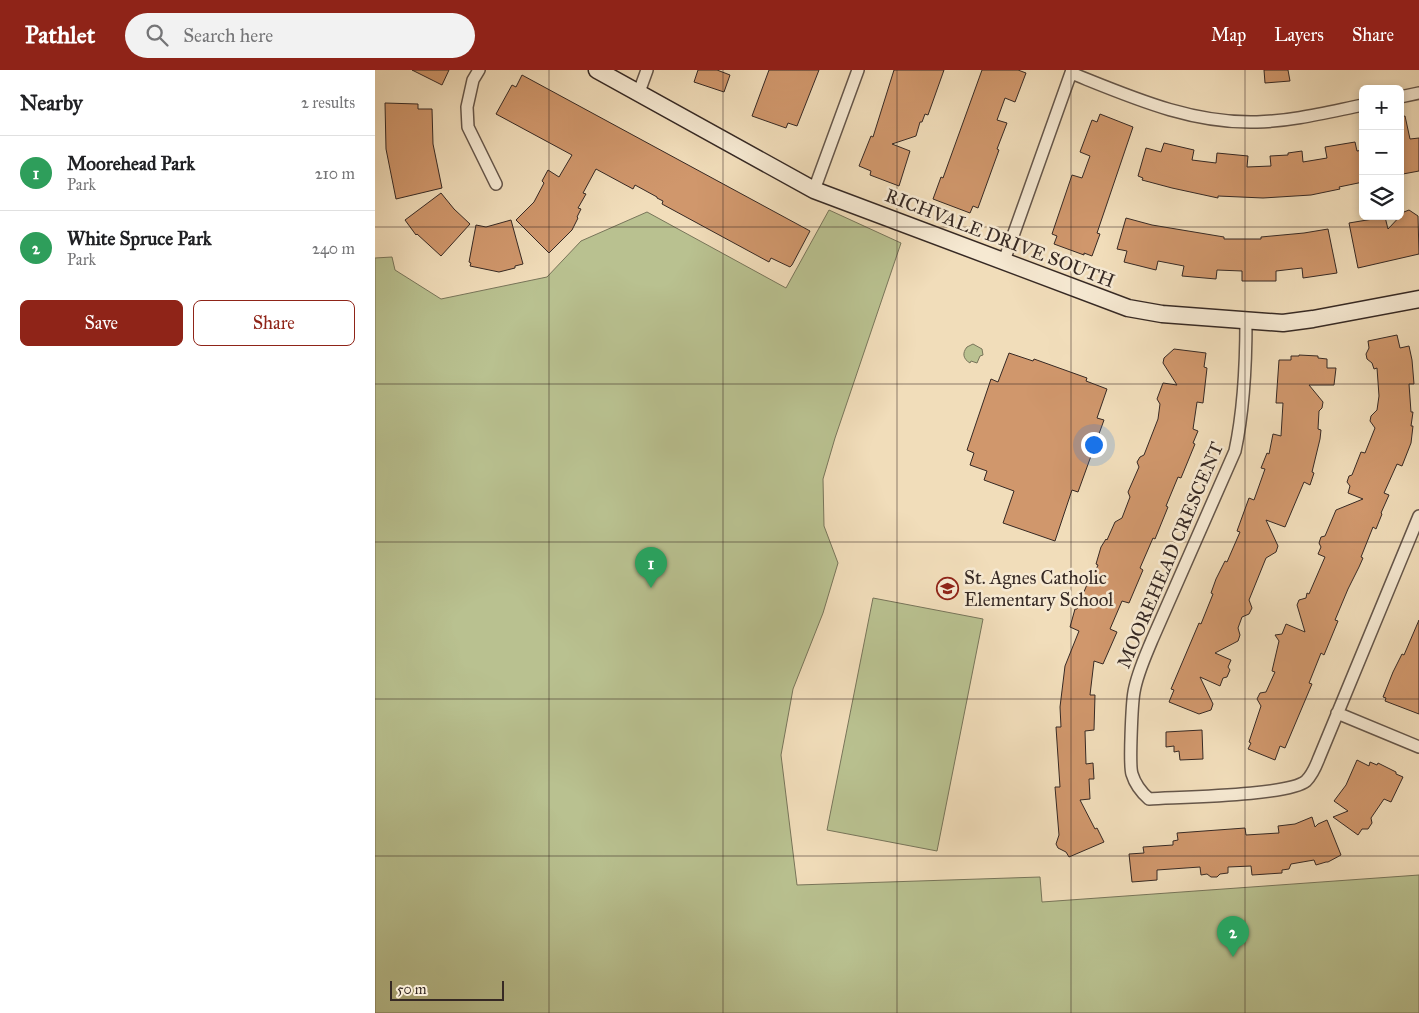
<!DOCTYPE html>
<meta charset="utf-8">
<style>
:root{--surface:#fff;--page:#f2f2f2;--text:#202124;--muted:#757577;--line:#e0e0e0;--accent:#8f2418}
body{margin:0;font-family:"IM FELL Great Primer",serif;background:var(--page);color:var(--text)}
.controls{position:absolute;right:15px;top:15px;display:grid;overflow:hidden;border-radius:8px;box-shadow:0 2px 8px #0003}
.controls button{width:45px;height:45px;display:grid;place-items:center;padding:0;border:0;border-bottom:1px solid var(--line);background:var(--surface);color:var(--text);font:25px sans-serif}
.scale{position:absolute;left:15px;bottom:12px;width:114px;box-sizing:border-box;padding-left:5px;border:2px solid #362924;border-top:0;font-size:14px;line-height:18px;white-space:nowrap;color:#362924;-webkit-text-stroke:4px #f6e9d2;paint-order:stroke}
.you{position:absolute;left:718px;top:374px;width:18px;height:18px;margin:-12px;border:4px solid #fff;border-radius:50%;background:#1a73e8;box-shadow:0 0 0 8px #1a73e833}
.badge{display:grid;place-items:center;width:32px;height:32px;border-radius:50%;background:var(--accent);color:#fff;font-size:16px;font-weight:700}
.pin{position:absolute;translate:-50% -41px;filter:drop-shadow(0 1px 2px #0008)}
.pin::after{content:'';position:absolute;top:26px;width:18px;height:15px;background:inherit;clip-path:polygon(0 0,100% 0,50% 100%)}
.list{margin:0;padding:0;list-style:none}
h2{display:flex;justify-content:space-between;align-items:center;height:65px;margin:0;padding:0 20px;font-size:21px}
h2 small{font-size:16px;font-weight:400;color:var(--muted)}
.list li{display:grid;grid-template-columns:32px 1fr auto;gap:15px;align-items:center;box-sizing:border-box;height:75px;padding:0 20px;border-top:1px solid var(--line)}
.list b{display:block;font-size:19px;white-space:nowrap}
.list p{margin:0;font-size:16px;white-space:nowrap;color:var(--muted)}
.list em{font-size:16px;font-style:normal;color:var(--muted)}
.actions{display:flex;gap:10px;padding:15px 20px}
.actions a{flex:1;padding:11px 0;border:1px solid var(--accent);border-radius:8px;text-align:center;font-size:18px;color:var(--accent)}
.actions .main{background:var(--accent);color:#fff}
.icon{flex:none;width:28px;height:28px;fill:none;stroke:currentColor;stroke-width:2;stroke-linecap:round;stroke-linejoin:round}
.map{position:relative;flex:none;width:1044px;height:943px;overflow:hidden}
header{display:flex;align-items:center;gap:30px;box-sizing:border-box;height:70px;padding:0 25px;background:var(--accent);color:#fff}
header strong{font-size:24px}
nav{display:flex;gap:28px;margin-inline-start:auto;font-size:18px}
.search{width:350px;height:45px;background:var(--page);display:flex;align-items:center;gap:12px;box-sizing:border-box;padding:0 18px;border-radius:28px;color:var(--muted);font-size:19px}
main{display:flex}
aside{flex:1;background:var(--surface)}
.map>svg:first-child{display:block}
.green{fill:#b9c190;stroke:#78755a}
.building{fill:#d0976c;stroke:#362924}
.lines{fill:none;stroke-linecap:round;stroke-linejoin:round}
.street-casing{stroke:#65564a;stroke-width:14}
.secondary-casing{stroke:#362924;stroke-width:19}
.street{stroke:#f6e9d2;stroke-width:11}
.secondary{stroke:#f6e9d2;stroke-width:16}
.grid{fill:none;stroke:#362924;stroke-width:1;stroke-opacity:0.55}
.labels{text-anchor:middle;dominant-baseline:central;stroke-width:5;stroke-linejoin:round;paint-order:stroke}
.street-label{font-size:19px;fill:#362924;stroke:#f6e9d2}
.poi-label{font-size:19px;fill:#362924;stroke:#f6e9d2;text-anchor:start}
</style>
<header>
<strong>Pathlet</strong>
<div class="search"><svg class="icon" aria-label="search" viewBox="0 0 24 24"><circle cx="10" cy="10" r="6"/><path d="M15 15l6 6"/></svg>Search here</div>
<nav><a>Map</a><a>Layers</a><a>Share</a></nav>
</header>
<main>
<aside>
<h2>Nearby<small>2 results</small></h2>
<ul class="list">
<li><span class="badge" style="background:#2e9e5b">1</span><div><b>Moorehead Park</b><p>Park</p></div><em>210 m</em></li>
<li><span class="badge" style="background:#2e9e5b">2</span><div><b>White Spruce Park</b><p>Park</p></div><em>240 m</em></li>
</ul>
<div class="actions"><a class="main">Save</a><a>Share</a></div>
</aside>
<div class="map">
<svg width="1044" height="943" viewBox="0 0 1044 943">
<rect width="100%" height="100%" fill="#f1ddba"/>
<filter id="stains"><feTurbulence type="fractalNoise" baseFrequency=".004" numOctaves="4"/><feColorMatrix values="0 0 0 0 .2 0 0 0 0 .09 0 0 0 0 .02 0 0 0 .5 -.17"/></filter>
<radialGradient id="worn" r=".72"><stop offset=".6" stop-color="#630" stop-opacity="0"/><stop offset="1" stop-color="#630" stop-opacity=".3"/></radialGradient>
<!-- green -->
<path class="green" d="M454 140 526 173 460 368 448 409 449 456 463 493 448 543 418 619 406 685 422 815 665 807 667 832 1044 805V943H0V188L17 187 20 200 66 229 172 207 206 171 272 142 411 218Z
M598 274 607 279 608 285 605 286 602 293 596 291 595 293C588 289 587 283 592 277Z
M498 528 608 549 562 781 452 760Z"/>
<!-- building -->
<path class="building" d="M37 0H74L67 15Z
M323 0H342L355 5 349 22 319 12Z
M394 0H444L422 56 413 53 411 58 377 46Z
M519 0H569L553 45 550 44 547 52H545L541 66 517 74 535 81 524 116 495 105 496 101 484 96 496 66 498 67Z
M607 0H643L651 3 640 32 630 28 622 50 632 53 622 79 624 80 603 138 598 136 595 143 558 129 566 107 568 108Z
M889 0H913L915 11 890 13Z
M147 5 435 161 417 195 415 197 396 188 394 192 287 134 288 131 282 128V127L260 115 258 119 221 99 208 123 211 124 203 138 206 139 202 147 203 148 197 160 174 183 141 150 159 132 169 113 167 111 173 100 184 107 197 85 121 44 137 15 141 17Z
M10 33 43 34V39H57L58 74 67 118 21 129 11 79Z
M725 44 758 57 722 163 725 164 717 186 709 183V185L679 174 682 166 677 164 697 105 707 108 715 86 705 82 717 50 722 52Z
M1030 46 1035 69 1044 68V101L1028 104 1025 90V47Z
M980 72 982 81 988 80V112L964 117 965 119 936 125 888 128 843 126V128L797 118 767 110 768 108 763 106 771 78 786 82 789 73 819 80 817 90 841 93 842 83 873 86 872 97 896 96 895 86 913 85V83L927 81 928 92 952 88 950 77Z
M66 123 79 139 95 154 66 186 42 164 41 165 30 150Z
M1034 140 1043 146 1044 184 983 198 974 153 1010 147 1013 159 1029 142Z
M751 148 777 155 849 167V169H886V167L929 163 953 159 962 203 928 208 927 198 901 201V211H867V201L842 200 841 209 807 206 809 196 783 191 781 200 749 192 752 181 742 179Z
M136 150 148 194 140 196V198L124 202 95 196 96 193 94 192 101 155 111 157Z
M1022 265 1025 278 1034 276 1037 290 1039 314H1034L1036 342H1038L1036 356H1038L1036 373 1027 396 1022 394 1009 423 1014 425 1006 443 1007 444 1001 459 998 457 986 487 988 488 984 497 973 519 960 550 963 551 949 585 946 583 934 613 937 614 910 678 905 676 900 690 873 679 876 673 874 672 886 636 882 629 885 623 891 622 900 602 897 601 904 571 900 565 907 564 911 554 930 562 922 535 924 530 931 528 932 523 934 524 950 487 943 484 946 477 944 473 946 467 950 466 961 440 988 429 973 423 975 416 972 412 974 406 977 405 986 382 990 383 1000 358 995 351 996 346 1002 340 1004 326 1002 298 999 299 997 293 992 289 991 284 994 278 993 271Z
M799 279 831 283 829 297 832 298 828 333 822 332 818 359 823 361 818 373 820 374 806 408 803 407 791 436 793 437 780 469 778 468 765 498 768 500 754 533 747 531 735 559 742 562 728 594 719 591 715 625H720L719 660 710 661 711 694 718 693 719 709H714L715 729 705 730 720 759 722 758 729 772 694 787 691 782 683 778 681 774 684 765 680 717H685L681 657H686L685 637 690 596 704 561 695 557 700 539H702L713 512 716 511 723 495 721 494 726 477 731 469 732 470 740 452 747 448 755 427 753 422 764 397 762 392 765 387 769 385 783 349 785 334 782 329 788 313 802 315 788 293 789 288Z
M634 283 658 291 659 289 712 308 711 311 732 319 722 348 729 350 703 422 697 420 680 471 628 453 639 421 609 410 612 401 595 395 599 383 592 380 616 309 623 312Z
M924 285 943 286V288L952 289V298H961L959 315H934L948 332 947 338 944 341 943 359 946 360 945 369 937 402 939 403 935 415 929 412 910 457 891 450 903 476 901 482 891 488 874 530 877 538 874 544 867 547 863 558 865 565 863 571 840 583 856 590 853 597 855 600 852 607 848 608 845 616 825 607 838 634 836 640 824 644 794 632 799 620 796 619 824 553 826 554 838 524 836 523 841 509 850 491 852 492 865 462 862 461 874 428 879 430 890 399 886 398 892 383 894 384 898 364 906 366 908 333H901L904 290H916V286H924Z
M1044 550V644L1010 631 1011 628 1008 627 1018 602 1027 584 1029 585Z
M827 660 828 689 805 690 804 681 799 682V676L791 677V662Z
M982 690 994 696 995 692 1002 695 1003 693 1021 702V704L1028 707 1016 732 1009 729 996 748 997 753 993 759H987L983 765 958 747 973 741 959 731 971 715Z
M937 747 940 757 943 754 952 750 966 785 953 792H951L941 795 939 790 916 794 914 799 907 800V803L877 805 876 796 853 797V803L845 804 842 807H836L832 804 826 805 825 797 782 800V810L757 812 754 784 769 783 768 777 798 775V771L803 770 802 763 870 758 871 765 904 763 903 756 920 754Z"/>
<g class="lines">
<defs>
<path id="street" d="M104 0 98 10 92 37 93 57 121 114
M696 3C756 27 816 54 882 52 918 51 953 42 988 35
M264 22 272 0
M1025 27 1044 23
M439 120 483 0
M629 191 697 0
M871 251C871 294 869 339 860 381L777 570C770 587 762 604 759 622 757 633 754 695 757 704 760 714 766 722 774 729 803 727 913 726 931 711 937 705 941 696 944 688L1044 446
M962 643 1044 677"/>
<path id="secondary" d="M222 0 439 120 753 238 787 244 908 253 938 249 1044 229"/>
</defs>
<!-- street casing -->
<use href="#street" class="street-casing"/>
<!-- secondary casing -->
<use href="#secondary" class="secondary-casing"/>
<!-- street -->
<use href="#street" class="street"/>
<!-- secondary -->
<use href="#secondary" class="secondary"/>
</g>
<!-- grid -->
<path class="grid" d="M174 0V943M348 0V943M522 0V943M696 0V943M870 0V943M0 157H1044M0 314H1044M0 472H1044M0 629H1044M0 786H1044"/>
<!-- icons -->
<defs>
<symbol id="school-ring" viewBox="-11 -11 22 22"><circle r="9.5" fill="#f6e9d2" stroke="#8f2418" stroke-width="1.5"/><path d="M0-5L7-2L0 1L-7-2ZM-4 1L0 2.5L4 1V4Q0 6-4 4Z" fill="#8f2418"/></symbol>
</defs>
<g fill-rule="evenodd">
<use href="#school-ring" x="560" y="506" width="25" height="25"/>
</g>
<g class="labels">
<!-- street labels -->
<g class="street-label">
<text transform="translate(625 168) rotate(21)">RICHVALE DRIVE SOUTH</text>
<text transform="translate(795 485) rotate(-67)">MOOREHEAD CRESCENT</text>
</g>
<!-- poi labels -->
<g class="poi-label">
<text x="589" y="507">St. Agnes Catholic<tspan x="589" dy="22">Elementary School</tspan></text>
</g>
</g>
<rect width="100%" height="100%" filter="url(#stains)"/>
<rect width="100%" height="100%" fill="url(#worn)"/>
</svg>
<div class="controls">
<button>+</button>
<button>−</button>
<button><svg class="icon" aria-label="layers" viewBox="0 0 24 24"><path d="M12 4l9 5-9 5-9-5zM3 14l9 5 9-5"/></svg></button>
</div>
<div class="scale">50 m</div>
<div class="you"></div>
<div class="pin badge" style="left:276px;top:518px;background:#2e9e5b">1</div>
<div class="pin badge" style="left:858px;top:887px;background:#2e9e5b">2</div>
</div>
</main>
